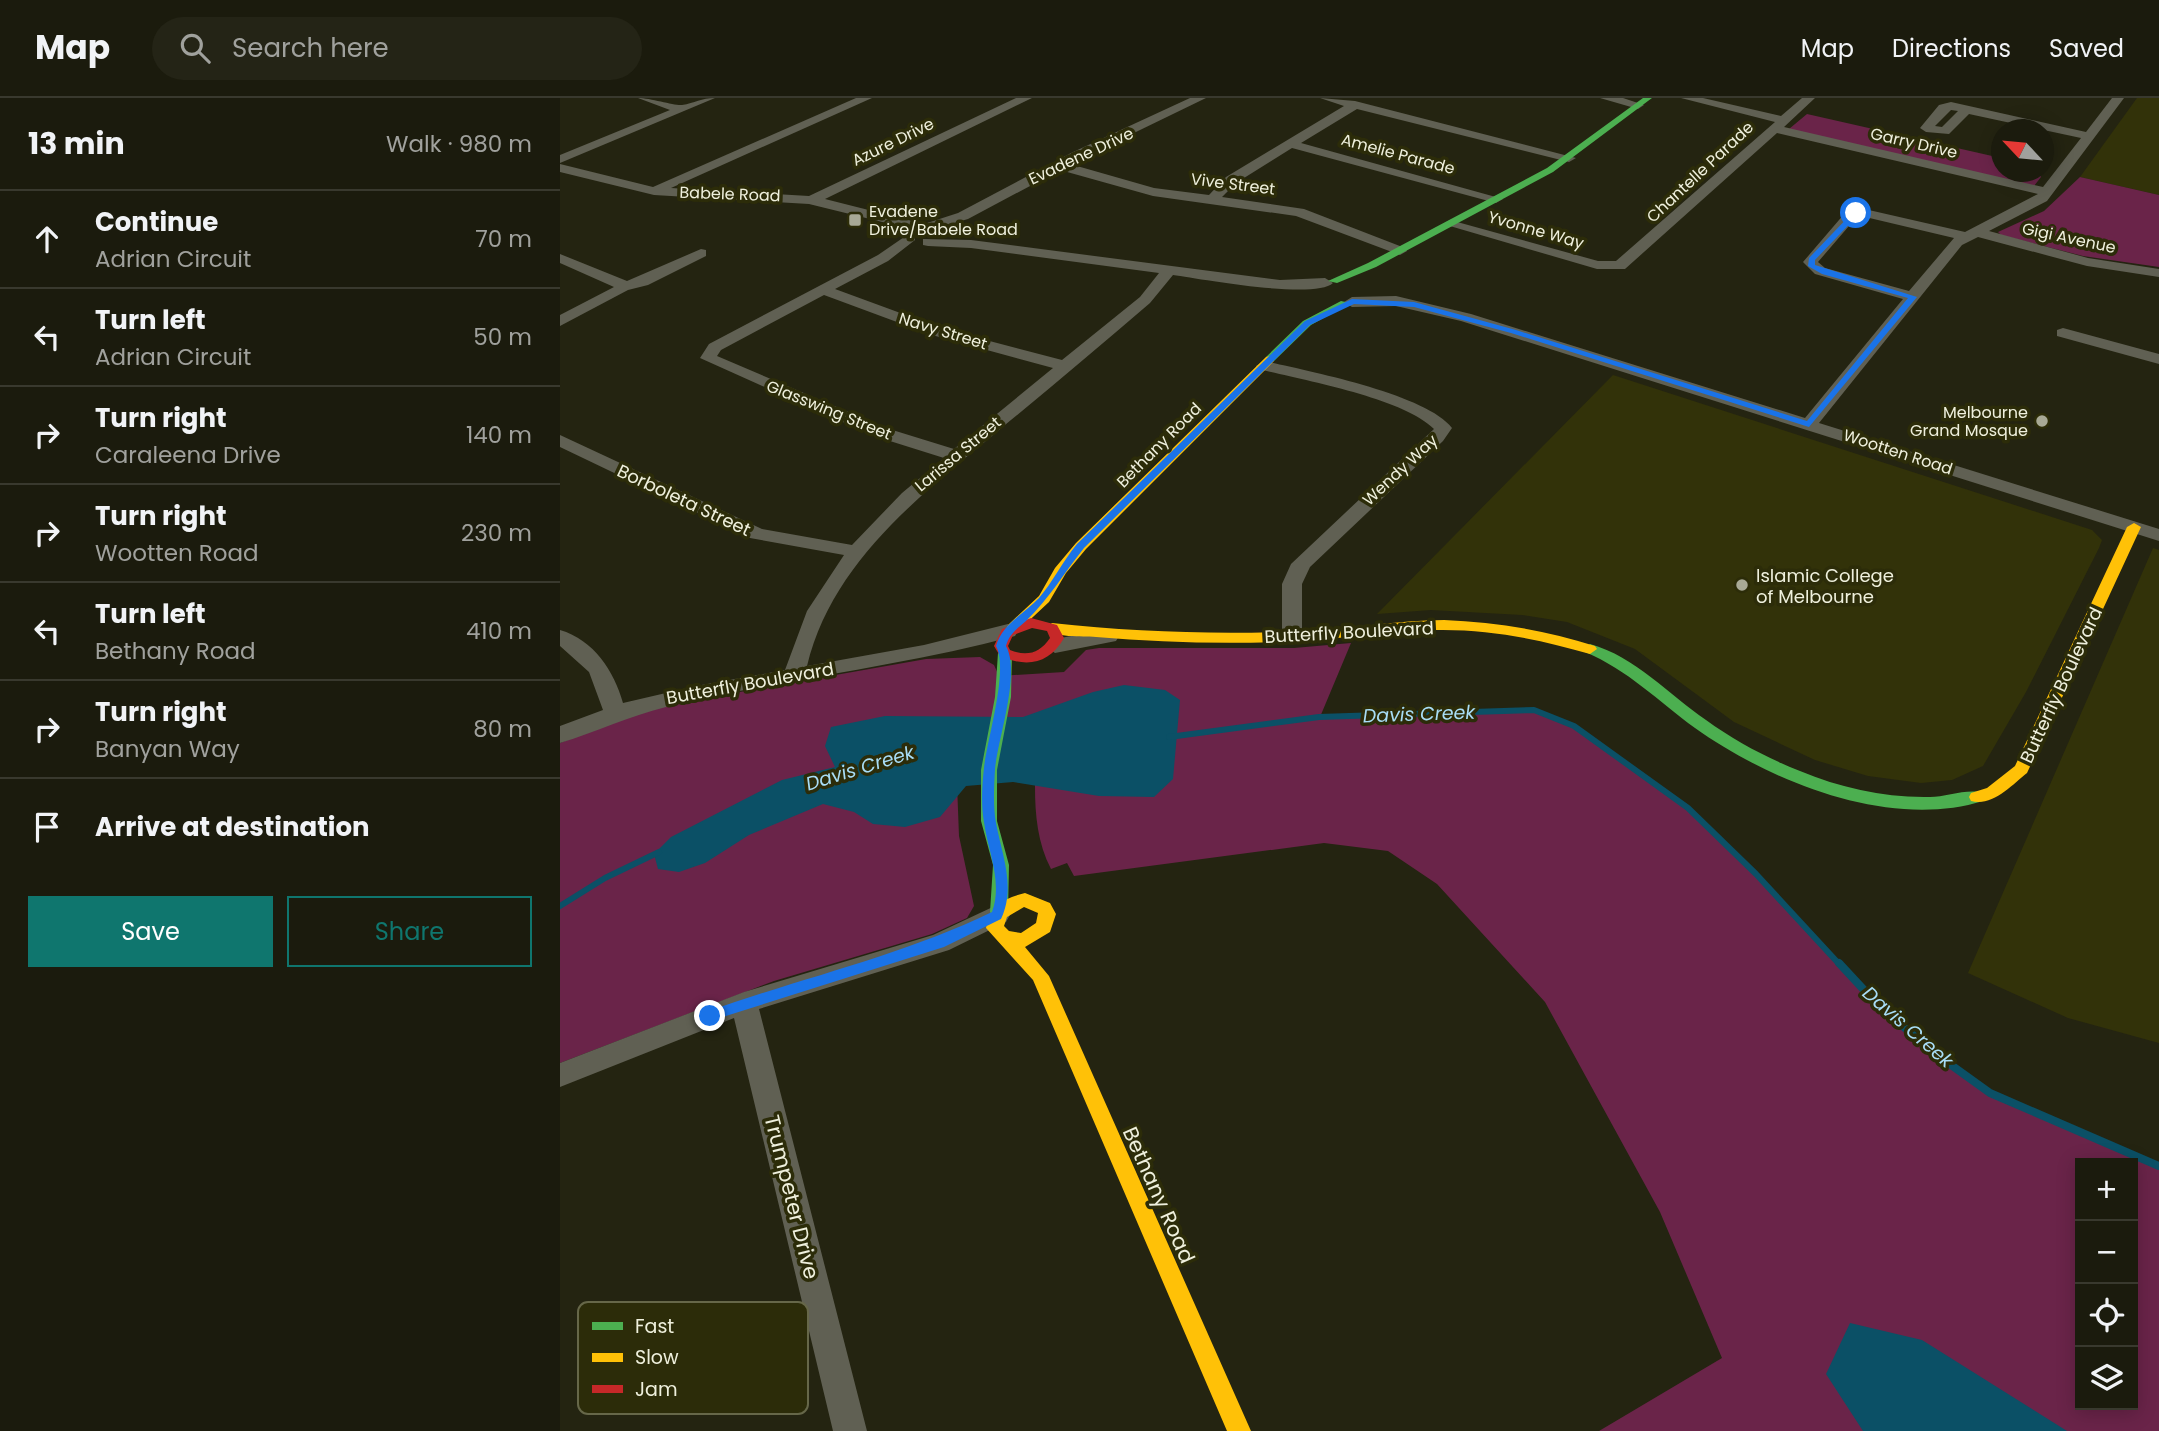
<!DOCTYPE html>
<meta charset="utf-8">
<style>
:root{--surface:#1b1b0d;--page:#242416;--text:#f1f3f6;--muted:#a0a19d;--line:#39392e;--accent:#0f766e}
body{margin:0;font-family:Poppins,sans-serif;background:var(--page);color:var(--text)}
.controls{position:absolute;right:21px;bottom:21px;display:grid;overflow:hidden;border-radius:0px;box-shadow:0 4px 18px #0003}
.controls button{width:63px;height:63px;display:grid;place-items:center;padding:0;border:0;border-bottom:2px solid var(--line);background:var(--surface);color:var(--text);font:35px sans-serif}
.compass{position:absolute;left:1431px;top:21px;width:63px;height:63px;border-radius:50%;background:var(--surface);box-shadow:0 4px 18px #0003;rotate:296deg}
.stop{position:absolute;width:21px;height:21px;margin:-16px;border:5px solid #1a73e8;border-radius:50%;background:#fff}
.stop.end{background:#1a73e8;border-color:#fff;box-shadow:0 2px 7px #0008}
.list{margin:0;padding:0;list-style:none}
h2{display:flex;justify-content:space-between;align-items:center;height:91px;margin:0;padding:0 28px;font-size:30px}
h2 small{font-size:23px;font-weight:400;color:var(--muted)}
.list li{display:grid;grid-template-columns:46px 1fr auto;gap:21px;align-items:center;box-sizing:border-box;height:98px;padding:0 28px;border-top:2px solid var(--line)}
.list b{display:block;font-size:26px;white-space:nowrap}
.list p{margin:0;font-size:23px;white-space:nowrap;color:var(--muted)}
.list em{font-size:23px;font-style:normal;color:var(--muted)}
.actions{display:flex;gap:14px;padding:21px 28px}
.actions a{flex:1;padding:16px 0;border:2px solid var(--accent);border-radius:0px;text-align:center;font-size:24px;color:var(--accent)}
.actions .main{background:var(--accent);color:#fff}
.icon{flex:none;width:38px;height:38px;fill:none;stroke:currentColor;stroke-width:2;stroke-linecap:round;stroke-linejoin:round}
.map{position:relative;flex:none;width:1599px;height:1333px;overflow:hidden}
header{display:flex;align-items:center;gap:42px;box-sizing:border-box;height:98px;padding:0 35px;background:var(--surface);border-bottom:2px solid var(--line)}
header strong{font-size:33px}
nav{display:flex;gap:38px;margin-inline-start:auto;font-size:24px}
.search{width:490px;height:63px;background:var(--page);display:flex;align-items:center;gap:18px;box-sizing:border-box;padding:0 24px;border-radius:38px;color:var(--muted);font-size:26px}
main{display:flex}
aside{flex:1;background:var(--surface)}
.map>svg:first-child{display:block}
.built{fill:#323209}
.green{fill:#6a2449;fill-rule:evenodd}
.water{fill:#0b5066}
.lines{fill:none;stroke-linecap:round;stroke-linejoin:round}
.stream-far1{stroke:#0b5066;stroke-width:6}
.stream{stroke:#0b5066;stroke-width:8}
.street{fill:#606053;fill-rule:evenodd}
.fast{fill:#4caf50;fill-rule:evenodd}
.slow{fill:#ffc107;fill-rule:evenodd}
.jam{fill:#c62828;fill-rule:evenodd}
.route{fill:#1a73e8}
.poi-dot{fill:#a8a996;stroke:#2c2c09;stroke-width:2.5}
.labels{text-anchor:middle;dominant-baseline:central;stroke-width:7;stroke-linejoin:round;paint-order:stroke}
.far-street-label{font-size:16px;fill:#eff0dd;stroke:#2c2c09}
.far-poi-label{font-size:16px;fill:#eff0dd;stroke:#2c2c09;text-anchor:start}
.street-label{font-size:18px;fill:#eff0dd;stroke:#2c2c09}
.poi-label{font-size:18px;fill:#eff0dd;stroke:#2c2c09;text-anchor:start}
.water-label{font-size:19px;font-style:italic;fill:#a8ddf6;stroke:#2c2c09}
.near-street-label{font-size:21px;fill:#eff0dd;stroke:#2c2c09}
.key{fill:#2c2c09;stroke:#666749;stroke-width:2}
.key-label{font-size:19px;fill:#eff0dd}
</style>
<header>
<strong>Map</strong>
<div class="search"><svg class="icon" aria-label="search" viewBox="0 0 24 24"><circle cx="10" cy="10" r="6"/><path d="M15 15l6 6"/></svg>Search here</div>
<nav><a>Map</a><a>Directions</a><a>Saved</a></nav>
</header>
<main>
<aside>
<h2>13 min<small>Walk · 980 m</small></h2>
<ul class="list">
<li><svg class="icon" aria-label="ahead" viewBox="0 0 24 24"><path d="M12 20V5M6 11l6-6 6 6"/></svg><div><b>Continue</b><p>Adrian Circuit</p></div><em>70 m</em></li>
<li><svg class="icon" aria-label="left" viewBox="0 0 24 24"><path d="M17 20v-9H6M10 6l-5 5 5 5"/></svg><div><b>Turn left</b><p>Adrian Circuit</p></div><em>50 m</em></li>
<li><svg class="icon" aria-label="right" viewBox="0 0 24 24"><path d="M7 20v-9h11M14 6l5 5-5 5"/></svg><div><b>Turn right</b><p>Caraleena Drive</p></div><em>140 m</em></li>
<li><svg class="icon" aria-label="right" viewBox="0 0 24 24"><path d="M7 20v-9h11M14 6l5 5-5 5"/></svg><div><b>Turn right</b><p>Wootten Road</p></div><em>230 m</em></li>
<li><svg class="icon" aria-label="left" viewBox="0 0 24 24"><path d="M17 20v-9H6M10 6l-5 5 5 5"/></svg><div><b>Turn left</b><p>Bethany Road</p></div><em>410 m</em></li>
<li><svg class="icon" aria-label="right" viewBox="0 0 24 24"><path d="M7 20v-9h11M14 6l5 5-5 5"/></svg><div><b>Turn right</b><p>Banyan Way</p></div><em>80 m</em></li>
<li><svg class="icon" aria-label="arrive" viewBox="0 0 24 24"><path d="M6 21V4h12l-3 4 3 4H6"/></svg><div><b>Arrive at destination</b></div></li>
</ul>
<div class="actions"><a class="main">Save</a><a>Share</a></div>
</aside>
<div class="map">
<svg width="1599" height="1333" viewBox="0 0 1599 1333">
<rect width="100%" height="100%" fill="#242411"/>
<!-- built -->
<path class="built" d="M1577 0H1599V97L1520 79Z
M1053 277 1532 432 1542 442 1539 450 1466 594 1423 668 1392 682 1361 685 1308 678 1255 662 1174 624 1075 551 1007 524 962 517 871 512 817 516Z
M1593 450 1599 452V945L1508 920 1408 875Z"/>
<!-- green -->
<path class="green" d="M1247 16 1441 60 1442 74H1479L1481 79 1474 88 1229 31Z
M1520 79 1599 97V169L1523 158 1441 137 1438 134 1484 113Z
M791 545 760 619 974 612 1014 628 1128 710 1196 776 1318 907 1373 954 1430 995 1599 1068V1333H1039L1162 1260 1100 1114 985 904 877 786 828 753 764 745 514 778 507 765 491 771C471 732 475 688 476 646L397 686 399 738 414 808 407 820 372 836 214 883 0 965V645L89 610 366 561 420 559 434 567 439 578 504 574 526 552 539 550H734ZM1520 1065H1573V1307H1520Z"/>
<!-- water -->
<path class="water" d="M564 587 605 592 620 602 613 681 594 699 539 698 453 684 406 688 380 719 345 729 313 726 294 714 263 706 189 737 145 765 119 774 98 771 94 756 111 739 222 682 275 669 265 648 271 629 325 618 463 619 533 594Z
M1290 1225 1362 1242 1507 1333H1303L1266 1276Z"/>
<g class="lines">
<!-- stream-far1 -->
<path class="stream-far1" d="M609 639 759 619 974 612 1014 628 1128 710 1196 776 1280 867
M0 808 45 780 99 754"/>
<!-- stream -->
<path class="stream" d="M1279 865 1318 907 1373 954 1430 995 1599 1068"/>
<!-- street -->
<path class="street" d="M78 0C91 0 115 8 122 7 135 5 141 0 155 0L0 65V57L110 12Z
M296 0H312L111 90 249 98 456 0H472L265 101 364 126 398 115 511 55 630 0H646L510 66 594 90 649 97 666 79 784 8 760 0 795 3 1016 60 1009 64 797 11 741 45 943 101 936 105 732 50 676 85 662 99 744 111 845 150 847 153 840 157 736 118 593 98 500 72 408 121 363 134 249 106 94 97 0 74V66L93 89Z
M1040 0H1063L1084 7 1078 11Z
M1121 0H1143L1221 18 1242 0H1255L1224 29 1483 89 1521 40 1409 16 1389 36 1366 34 1360 30 1379 7 1391 4 1526 34 1552 0H1564L1487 103 1429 133 1528 160 1599 171V179L1527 168 1418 139 1402 147 1259 325 1599 431V443L901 223 836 208 792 209 784 204 792 199 836 198 911 216 1245 320 1343 201 1255 176 1243 164 1285 115 1300 110 1405 134 1478 96 1217 35 1065 171H1037L883 126 890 122 1038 163H1056L1215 24ZM1391 12 1398 13 1382 29 1375 28ZM1301 118 1394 140 1349 193 1265 170 1258 164 1295 121Z
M350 135 355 136V142L328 163 275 191 384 231 502 262 580 199 599 175 411 150 368 148 363 147V141L411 142 720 182 765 180 773 185C755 202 641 181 613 177L590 205C540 248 490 290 439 332 361 397 272 464 247 568L364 547 448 526 458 533 455 538C340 569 221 581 106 609 69 618 36 634 0 645V628L43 612 29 574 0 548V532C34 542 54 573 63 605L136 588 225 572 247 513 284 457 190 440 0 349V337L202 431 292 447 342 395 384 360 314 338 140 260 149 246 318 157ZM264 197 372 237 493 270 394 351 326 330 157 258 161 252Z
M141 151 146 152V158L88 187 68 192 0 228V217L54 189 0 165V156L67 183Z
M1503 230 1599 256V266L1497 238V232Z
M704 263C747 273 866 296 892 330L883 343 750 469 742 486V538L732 545 722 538V486L731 466 874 331C843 300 742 282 698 271L696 268Z
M549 531 559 538 556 543 495 555 485 548 495 541Z
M437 807 446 810 450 817 446 824 389 852 199 911 307 1333H273L174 920 0 989V965L184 894 373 837Z"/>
<!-- fast -->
<path class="fast" d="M1083 0H1092L993 74 816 169 777 185 768 183 808 165 987 70Z
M781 203 790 205 751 227 714 263H706V259L743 223Z
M1030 546C1076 559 1108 596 1146 622 1175 643 1207 660 1240 673 1281 690 1325 700 1370 699 1386 699 1408 690 1423 695L1425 699 1423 703C1330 732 1211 684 1135 630 1098 603 1068 572 1025 554L1023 551Z
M445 550 452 555 451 599 437 672V723L449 767 448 814 445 819 439 821 433 819 430 814 433 767 421 723V672L435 599 438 555Z"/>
<!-- slow -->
<path class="slow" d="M710 258 714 259V263L526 451 506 475 489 504 459 532H449L447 529 449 526 479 498 495 470 516 445 706 259Z
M1574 425 1581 429 1467 675C1452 687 1432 709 1411 703L1409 699 1411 695 1427 690 1455 668 1567 429Z
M884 522C936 524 985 532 1035 548L1037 551 1030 556C981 542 934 532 883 532 840 531 798 539 755 542 682 547 609 545 536 539 522 538 494 540 485 530L492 525C576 534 660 537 745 533 792 531 837 522 884 522Z
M465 795 490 805 496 816 490 834 465 849 489 878 691 1333H667L473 882 426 830C431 808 444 800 465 795ZM464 809 478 815 476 825 461 835 449 833 444 828 447 819Z"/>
<!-- jam -->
<path class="jam" d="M471 520 497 527 504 540C489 566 467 570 440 558L434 548 442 531ZM472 530 487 533 490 540C480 555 467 559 450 552L448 548 453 537Z"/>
</g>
<!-- route -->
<path class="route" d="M1294 113 1300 115 1255 162V167L1357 199 1249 329 951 235 854 209 794 206 750 227 524 450C504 475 489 501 466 523 457 531 449 536 446 548 461 575 438 640 435 671 434 688 433 709 436 725 442 757 456 789 441 821L384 849 150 923 146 922V914C241 880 341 858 432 814 443 784 428 754 424 724 421 708 422 687 424 670 427 641 449 572 436 548 442 526 464 516 479 500 492 485 503 463 517 446L745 223 792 201 854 204 956 232 1247 323 1348 200 1262 176 1248 168 1249 160Z"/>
<!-- markers -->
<g class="poi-dot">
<rect x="288" y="115" width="14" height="14" rx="3.5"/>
<circle cx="1482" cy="323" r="7"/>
<circle cx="1182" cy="487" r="7"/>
</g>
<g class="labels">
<!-- far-street labels -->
<g class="far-street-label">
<text transform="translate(333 44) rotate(-26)">Azure Drive</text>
<text transform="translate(1354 45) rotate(13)">Garry Drive</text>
<text transform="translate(838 56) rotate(15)">Amelie Parade</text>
<text transform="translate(521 58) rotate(-25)">Evadene Drive</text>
<text transform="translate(1140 74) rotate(-43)">Chantelle Parade</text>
<text transform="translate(673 86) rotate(7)">Vive Street</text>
<text transform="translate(170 96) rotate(2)">Babele Road</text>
<text transform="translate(976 132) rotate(16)">Yvonne Way</text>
<text transform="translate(1509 140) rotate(12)">Gigi Avenue</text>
<text transform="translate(383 233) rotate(17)">Navy Street</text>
<text transform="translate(269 312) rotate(22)">Glasswing Street</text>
<text transform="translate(599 347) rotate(-45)">Bethany Road</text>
<text transform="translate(1338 354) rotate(18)">Wootten Road</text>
<text transform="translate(398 356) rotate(-40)">Larissa Street</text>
<text transform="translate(840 372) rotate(-43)">Wendy Way</text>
</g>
<!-- far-poi labels -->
<g class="far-poi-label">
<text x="309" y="113">Evadene<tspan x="309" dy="18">Drive/Babele Road</tspan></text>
<text x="1468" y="314" text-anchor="end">Melbourne<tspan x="1468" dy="18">Grand Mosque</tspan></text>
</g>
<!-- street labels -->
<g class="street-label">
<text transform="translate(124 402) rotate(25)">Borboleta Street</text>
<text transform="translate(789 534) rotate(-3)">Butterfly Boulevard</text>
<text transform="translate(190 585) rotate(-10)">Butterfly Boulevard</text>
<text transform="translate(1501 587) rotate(-65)">Butterfly Boulevard</text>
</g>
<!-- poi labels -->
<g class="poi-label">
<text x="1196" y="477">Islamic College<tspan x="1196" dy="21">of Melbourne</tspan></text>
</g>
<!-- water labels -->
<g class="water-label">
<text transform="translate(859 616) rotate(-2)">Davis Creek</text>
<text transform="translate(300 670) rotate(-17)">Davis Creek</text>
<text transform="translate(1348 929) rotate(41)">Davis Creek</text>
</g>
<!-- near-street labels -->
<g class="near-street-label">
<text transform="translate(599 1097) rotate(66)">Bethany Road</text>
<text transform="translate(232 1099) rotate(76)">Trumpeter Drive</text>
</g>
</g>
<!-- legend -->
<rect x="18" y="1204" width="230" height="112" rx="10" class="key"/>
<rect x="32" y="1224" width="31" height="8" fill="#4caf50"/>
<rect x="32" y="1255" width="31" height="9" fill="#ffc107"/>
<rect x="32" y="1287" width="31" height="8" fill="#c62828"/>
<g class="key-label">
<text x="75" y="1235">Fast</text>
<text x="75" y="1266">Slow</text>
<text x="75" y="1298">Jam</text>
</g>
</svg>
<div class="controls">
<button>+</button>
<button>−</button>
<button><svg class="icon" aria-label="locate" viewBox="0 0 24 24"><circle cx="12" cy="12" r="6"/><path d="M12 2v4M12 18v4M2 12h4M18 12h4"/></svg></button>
<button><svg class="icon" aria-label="layers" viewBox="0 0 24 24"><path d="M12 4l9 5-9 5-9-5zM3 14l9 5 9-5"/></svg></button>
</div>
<svg class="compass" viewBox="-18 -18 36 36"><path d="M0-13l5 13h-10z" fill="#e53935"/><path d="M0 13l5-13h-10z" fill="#a0a19d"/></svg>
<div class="stop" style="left:1296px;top:115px"></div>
<div class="stop end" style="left:150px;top:918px"></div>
</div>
</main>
